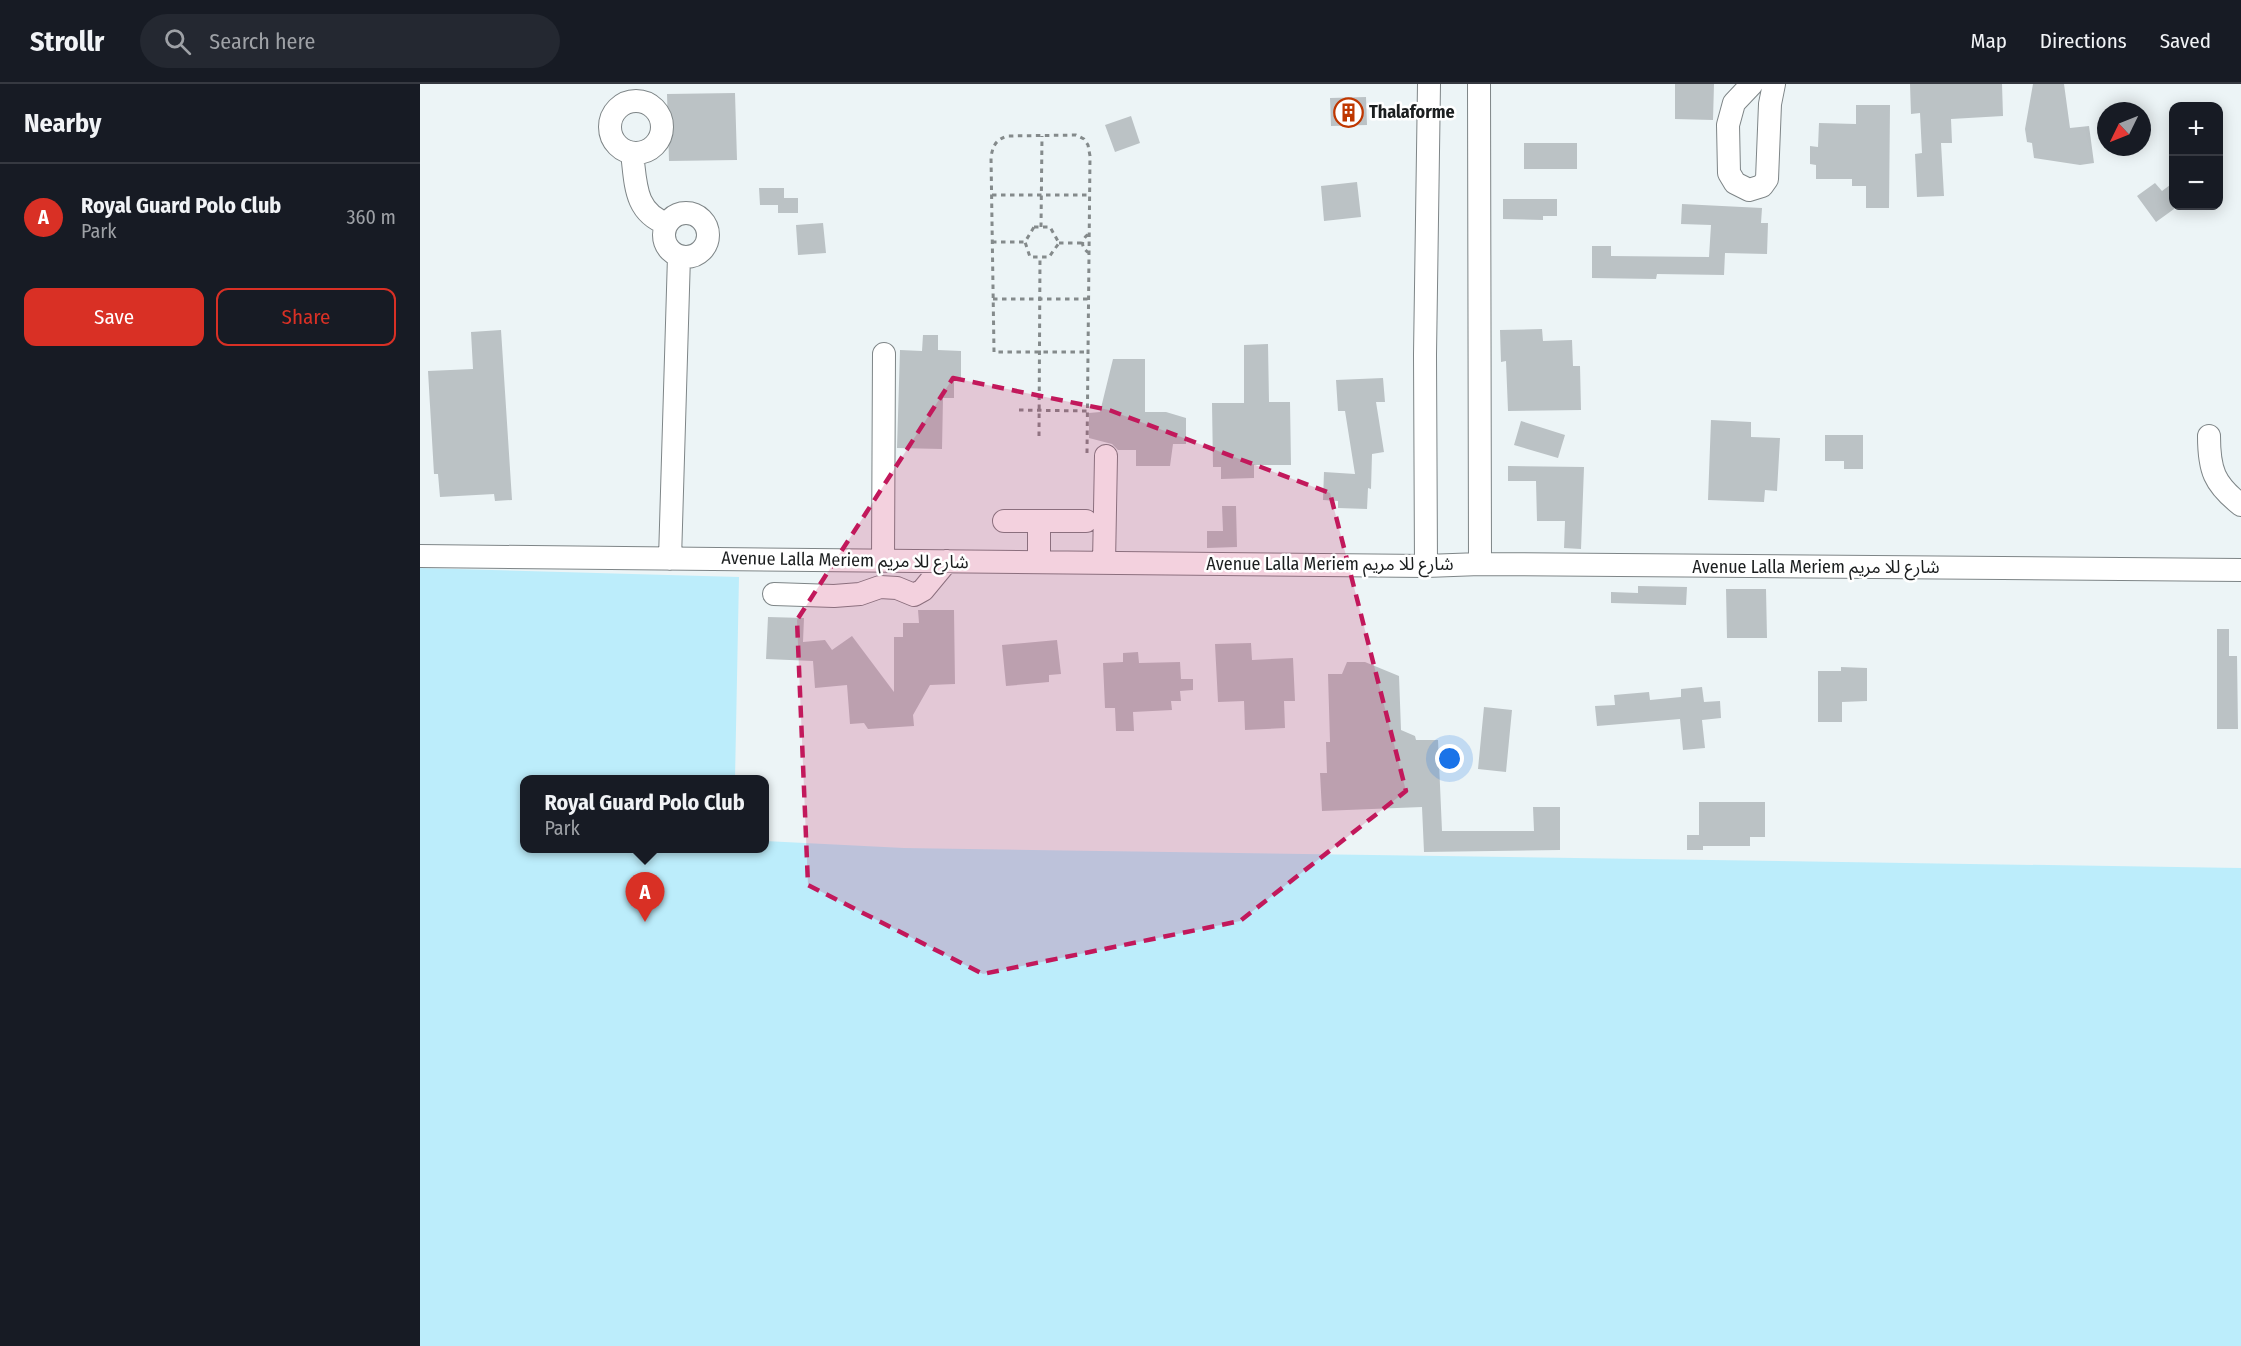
<!DOCTYPE html>
<meta charset="utf-8">
<style>
:root{--surface:#171b24;--page:#242831;--text:#f1f3f6;--muted:#9ea1a6;--line:#363941;--accent:#d93025}
body{margin:0;font-family:"Fira Sans Condensed","Noto Sans Arabic",sans-serif;background:var(--page);color:var(--text)}
.controls{position:absolute;right:18px;top:18px;display:grid;overflow:hidden;border-radius:12px;box-shadow:0 3px 15px #0003}
.controls button{width:54px;height:54px;display:grid;place-items:center;padding:0;border:0;border-bottom:2px solid var(--line);background:var(--surface);color:var(--text);font:30px sans-serif}
.compass{position:absolute;left:1677px;top:18px;width:54px;height:54px;border-radius:50%;background:var(--surface);box-shadow:0 3px 15px #0003;rotate:227deg}
.you{position:absolute;left:1030px;top:675px;width:21px;height:21px;margin:-15px;border:4px solid #fff;border-radius:50%;background:#1a73e8;box-shadow:0 0 0 9px #1a73e833}
.badge{display:grid;place-items:center;width:39px;height:39px;border-radius:50%;background:var(--accent);color:#fff;font-size:20px;font-weight:700}
.pin{position:absolute;translate:-50% -50px;filter:drop-shadow(0 2px 3px #0008)}
.pin::after{content:'';position:absolute;top:32px;width:21px;height:18px;background:inherit;clip-path:polygon(0 0,100% 0,50% 100%)}
.popup{position:absolute;left:100px;top:691px;width:249px;height:78px;box-sizing:border-box;display:grid;place-content:center;border-radius:12px;background:var(--surface);filter:drop-shadow(0 2px 4px #0005);font-size:20px;white-space:nowrap;color:var(--muted)}
.popup b{font-size:22px;color:var(--text)}
.popup::after{content:'';position:absolute;left:50%;top:100%;margin-left:-12px;border:12px solid transparent;border-top-color:var(--surface)}
.list{margin:0;padding:0;list-style:none}
h2{display:flex;justify-content:space-between;align-items:center;height:78px;margin:0;padding:0 24px;font-size:26px}
h2 small{font-size:20px;font-weight:400;color:var(--muted)}
.list li{display:grid;grid-template-columns:39px 1fr auto;gap:18px;align-items:center;box-sizing:border-box;height:108px;padding:0 24px;border-top:2px solid var(--line)}
.list b{display:block;font-size:22px;white-space:nowrap}
.list p{margin:0;font-size:20px;white-space:nowrap;color:var(--muted)}
.list em{font-size:20px;font-style:normal;color:var(--muted)}
.actions{display:flex;gap:12px;padding:18px 24px}
.actions a{flex:1;padding:14px 0;border:2px solid var(--accent);border-radius:12px;text-align:center;font-size:21px;color:var(--accent)}
.actions .main{background:var(--accent);color:#fff}
.icon{flex:none;width:33px;height:33px;fill:none;stroke:currentColor;stroke-width:2;stroke-linecap:round;stroke-linejoin:round}
.map{position:relative;flex:none;width:1821px;height:1262px;overflow:hidden}
header{display:flex;align-items:center;gap:36px;box-sizing:border-box;height:84px;padding:0 30px;background:var(--surface);border-bottom:2px solid var(--line)}
header strong{font-size:28px}
nav{display:flex;gap:33px;margin-inline-start:auto;font-size:21px}
.search{width:420px;height:54px;background:var(--page);display:flex;align-items:center;gap:15px;box-sizing:border-box;padding:0 21px;border-radius:33px;color:var(--muted);font-size:22px}
main{display:flex}
aside{flex:1;background:var(--surface)}
.map>svg:first-child{display:block}
.green{fill:#bcedfb}
.building{fill:#bbc2c5}
.lines{fill:none;stroke-linecap:round;stroke-linejoin:round}
.minor-casing{stroke:#7e8587;stroke-width:24}
.path{stroke:#848a8b;stroke-width:3;stroke-dasharray:4.5 4.5;stroke-linecap:butt}
.minor{stroke:#fff;stroke-width:22}
.marked{fill:#c2185b;fill-opacity:0.2;stroke:#c2185b;stroke-width:4.5;stroke-dasharray:12 8;stroke-linejoin:round}
.labels{text-anchor:middle;dominant-baseline:central;stroke-width:5;stroke-linejoin:round;paint-order:stroke}
.poi-label{font-size:18px;font-weight:bold;fill:#1b1e1f;stroke:#fff;text-anchor:start}
.street-label{font-size:18px;fill:#1b1e1f;stroke:#fff}
</style>
<header>
<strong>Strollr</strong>
<div class="search"><svg class="icon" aria-label="search" viewBox="0 0 24 24"><circle cx="10" cy="10" r="6"/><path d="M15 15l6 6"/></svg>Search here</div>
<nav><a>Map</a><a>Directions</a><a>Saved</a></nav>
</header>
<main>
<aside>
<h2>Nearby<small></small></h2>
<ul class="list">
<li><span class="badge">A</span><div><b>Royal Guard Polo Club</b><p>Park</p></div><em>360 m</em></li>
</ul>
<div class="actions"><a class="main">Save</a><a>Share</a></div>
</aside>
<div class="map">
<svg width="1821" height="1262" viewBox="0 0 1821 1262">
<rect width="100%" height="100%" fill="#ecf4f6"/>
<!-- green -->
<path class="green" d="M0 484 319 493 315 695 105 696V764H345V757L484 764 1821 784V1262H0Z"/>
<!-- building -->
<path class="building" d="M1255 0H1294L1293 36 1255 35Z
M1490 0H1582L1583 32 1531 35 1532 59H1521L1524 112 1497 113 1495 70 1502 69 1500 29 1491 30Z
M1613 0H1644L1650 44 1669 42 1674 79 1660 81 1614 74 1612 59 1607 58 1605 45Z
M315 9 317 76 249 77 247 10Z
M946 13 947 41 911 42 910 14Z
M1436 21H1470L1469 124H1446V102H1432V95H1396V81L1390 80V62L1398 63 1399 39 1436 40Z
M711 32 720 59 695 68 685 41Z
M1104 59H1157V85H1104Z
M937 98 941 133 904 137 901 102Z
M1754 98V125L1736 138 1717 112 1735 99 1742 107Z
M339 104H364V114H378V129H358V121H340Z
M1083 115H1137V132H1123V136L1083 135Z
M1262 120 1342 124 1341 139H1348L1347 170 1305 169 1304 191 1237 190 1236 195 1172 194V162H1191V172L1289 173 1291 141 1261 140Z
M403 139 406 169 378 171 376 141Z
M1122 245 1123 257 1152 256 1153 282H1160L1161 326 1088 327 1086 277 1081 278 1080 246Z
M81 246 92 416 75 417 74 410 20 413 18 390H14L8 287 53 285 51 248Z
M503 251H518V266L541 267V294H534V314H523L522 365 477 364 480 266 502 267Z
M848 260 849 318H870L871 381H834V394L801 395V383H793L792 319H824V261Z
M693 275H725V328H746L766 334V360H753L750 382H716V366H698L692 360 669 354V329L680 328Z
M963 294 965 318H956L964 368 952 370 951 405 948 404 947 425 918 424V417L903 416 904 388 935 390 925 327H918L916 296Z
M1291 336 1331 338V353L1360 354 1357 407 1345 406 1344 418 1288 416Z
M1101 337 1145 351 1138 374 1094 361Z
M1405 351H1443V385H1424V377H1405Z
M1088 382 1164 383 1161 465 1144 464 1145 437H1117L1116 397H1088Z
M802 422H816L817 463 787 464V447H803Z
M1218 502 1267 503 1266 521 1191 519V508L1218 509Z
M1306 505H1346L1347 554H1307Z
M498 526H534L535 600 510 601 493 631 494 642 448 645 444 639 430 640 427 601 395 604 393 577 346 575 348 533 384 534 383 558 405 556 412 566 432 552 474 608V553H483V539H499Z
M1797 545H1809V572H1817L1818 645H1797Z
M637 556 641 590 629 591V598L586 602 582 561Z
M831 559 832 576 873 574 875 617H864L865 644 825 646 824 617 798 618 795 560Z
M718 568 719 579 760 578 761 595H773V606L760 607 761 617H751L752 626 713 628 714 647H696L695 624H685L683 579 703 578V569Z
M927 578H945L979 592 981 646 995 652 996 656H1018L1022 747H1114L1113 723H1140V766L1004 768 1002 723 902 727 900 689H907L906 658H910L908 590H922Z
M1421 583 1447 584V617L1422 618V638H1398V587H1421Z
M1282 603 1284 618 1300 617 1301 634 1282 636 1285 664 1263 666 1260 635 1177 642 1175 622 1195 621 1194 611 1229 608 1230 616 1261 613V605Z
M1064 623 1092 626 1086 688 1058 685Z
M1279 718H1345V753H1330V762H1283V766H1267V751H1279Z"/>
<g class="lines">
<defs>
<path id="minor" d="M1059 0 1060 480
M1332 0 1314 19 1308 41 1309 89 1315 99 1329 106 1342 102 1347 95 1350 20 1354 0
M190 43a26 26 0 1 1 52 0a26 26 0 1 1-52 0Z
M212 69C216 100 214 128 247 140
M244 151a22 22 0 1 1 44 0a22 22 0 1 1-44 0Z
M1789 352C1789 386 1794 400 1821 421
M584 437H666
M619 437V478
M0 472 1006 482 1060 480 1821 486
M250 475 259 172
M463 476 464 270
M684 479 686 372
M1006 482 1005 271 1009 0
M354 510 414 512 440 510 460 503 477 504 494 511 503 506 527 477"/>
</defs>
<!-- minor casing -->
<use href="#minor" class="minor-casing"/>
<!-- path -->
<path class="path" d="M572 111H670
M614 143H630L639 159 629 173H610L605 158Z
M621 143 622 52
M572 158H605
M639 159H662
M669 169C660 163 661 155 669 150
M573 215H669
M599 326 667 327
M619 352 620 173
M667 369 670 72 668 61 664 55 656 51 587 52C576 56 573 61 571 73L574 268H668"/>
<!-- minor -->
<use href="#minor" class="minor"/>
</g>
<!-- marked area -->
<path class="marked" d="M533 294 689 326 910 409 986 707 820 837 563 890 388 801 377 536Z"/>
<!-- icons -->
<defs>
<symbol id="building-ring" viewBox="-11 -11 22 22"><circle r="9.5" fill="#fff" stroke="#bf3700" stroke-width="1.5"/><path d="M-4-6H4V6H1V3H-1V6H-4ZM-2.5-4.3h1.7v1.8h-1.7ZM.8-4.3h1.7v1.8H.8ZM-2.5-1h1.7V.8h-1.7ZM.8-1h1.7V.8H.8Z" fill="#bf3700"/></symbol>
</defs>
<g fill-rule="evenodd">
<use href="#building-ring" x="912" y="12" width="33" height="33"/>
</g>
<g class="labels">
<!-- poi labels -->
<g class="poi-label">
<text x="949" y="28">Thalaforme</text>
</g>
<!-- street labels -->
<g class="street-label">
<text transform="translate(425 476) rotate(1)">Avenue Lalla Meriem شارع للا مريم</text>
<text x="910" y="480">Avenue Lalla Meriem شارع للا مريم</text>
<text x="1396" y="483">Avenue Lalla Meriem شارع للا مريم</text>
</g>
</g>
</svg>
<div class="controls">
<button>+</button>
<button>−</button>
</div>
<svg class="compass" viewBox="-18 -18 36 36"><path d="M0-13l5 13h-10z" fill="#e53935"/><path d="M0 13l5-13h-10z" fill="#9ea1a6"/></svg>
<div class="you"></div>
<div class="pin badge" style="left:225px;top:838px">A</div>
<div class="popup"><b>Royal Guard Polo Club</b>Park</div>
</div>
</main>
